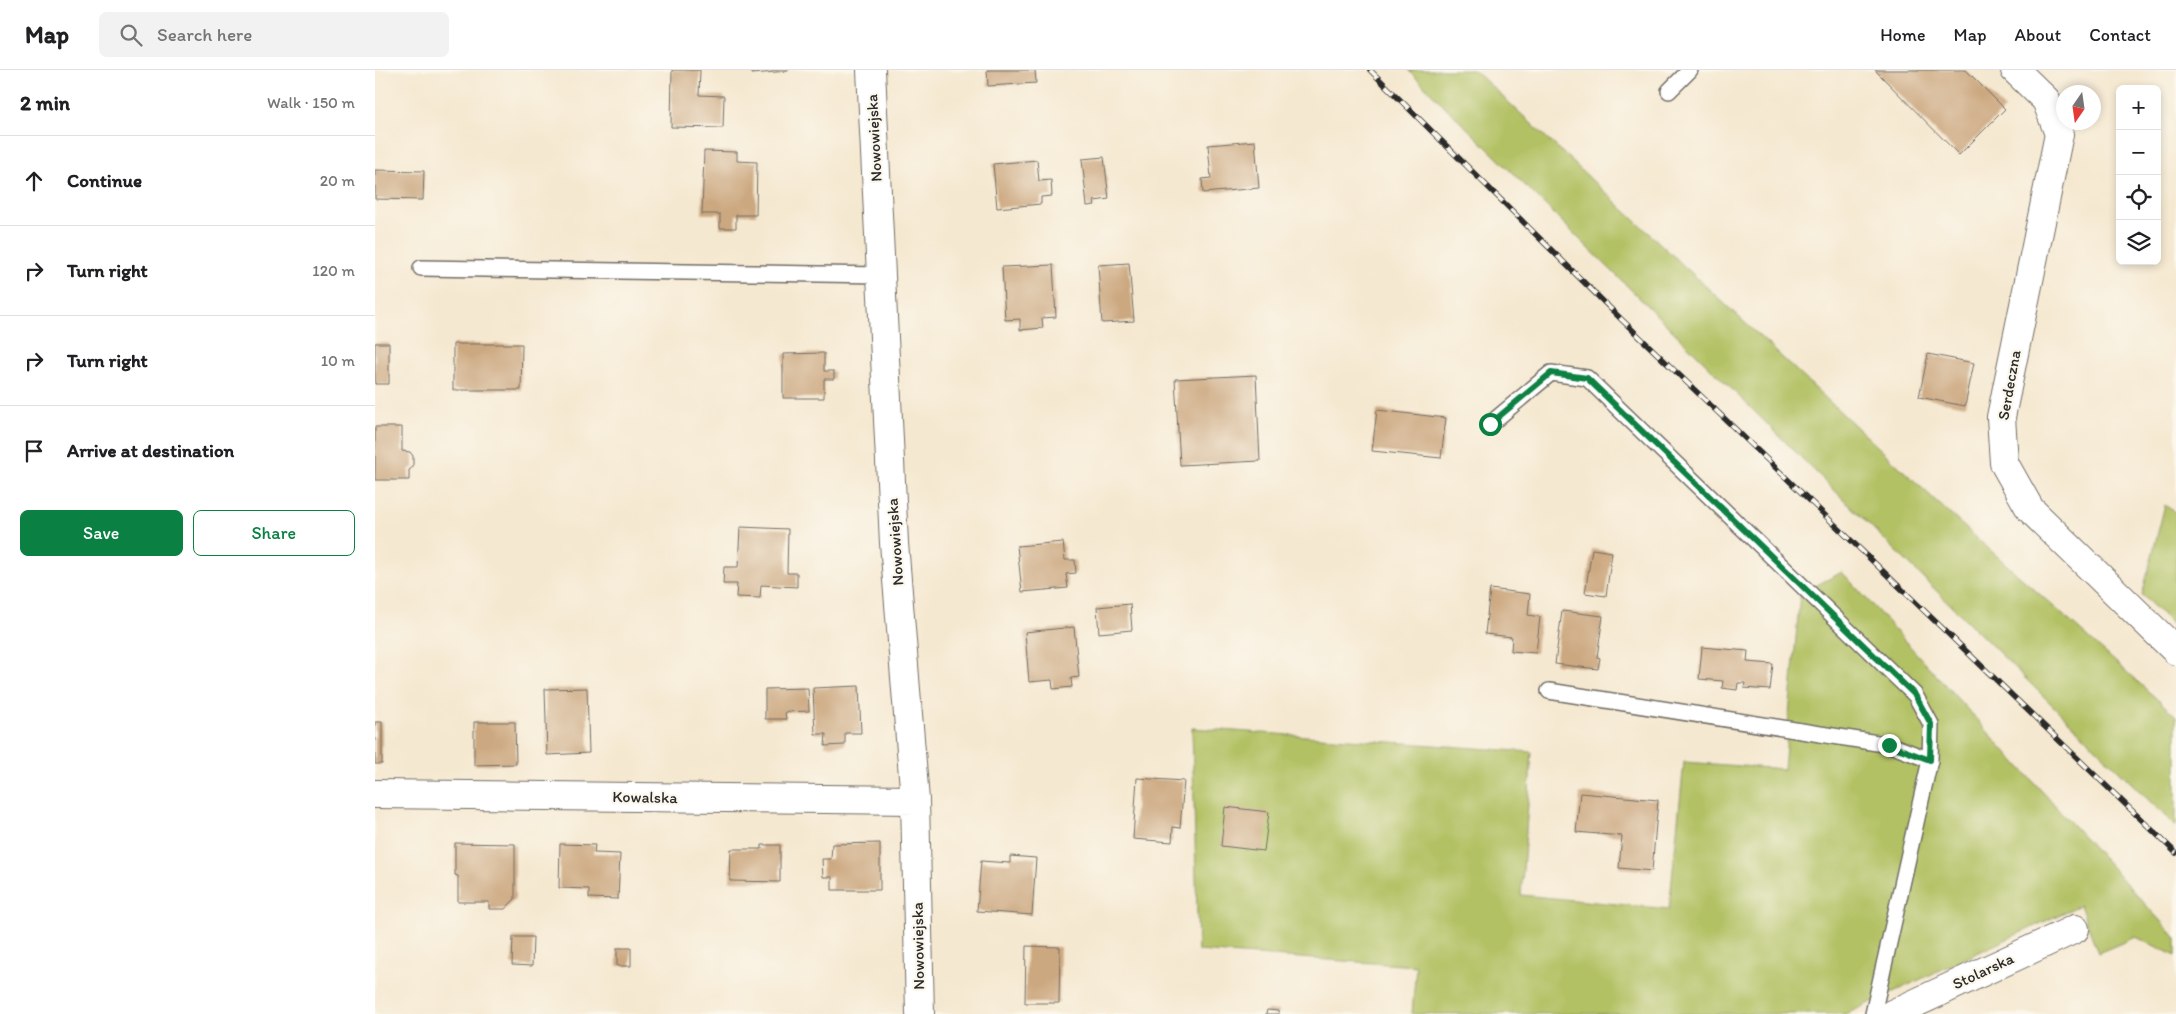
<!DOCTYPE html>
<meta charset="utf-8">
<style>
:root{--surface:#fff;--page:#f2f2f2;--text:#202124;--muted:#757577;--line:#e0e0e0;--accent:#0b8043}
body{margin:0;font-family:Itim,sans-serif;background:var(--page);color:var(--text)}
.controls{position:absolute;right:15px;top:15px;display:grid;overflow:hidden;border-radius:8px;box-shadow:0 2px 8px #0003}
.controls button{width:45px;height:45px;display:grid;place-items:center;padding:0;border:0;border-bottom:1px solid var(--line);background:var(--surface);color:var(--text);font:25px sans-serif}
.compass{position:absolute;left:1681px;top:15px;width:45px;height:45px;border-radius:50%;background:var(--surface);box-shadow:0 2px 8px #0003;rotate:193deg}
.stop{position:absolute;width:15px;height:15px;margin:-11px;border:4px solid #0b8043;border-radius:50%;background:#fff}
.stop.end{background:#0b8043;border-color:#fff;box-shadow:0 1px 5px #0008}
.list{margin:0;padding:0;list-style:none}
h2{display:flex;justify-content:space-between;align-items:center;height:65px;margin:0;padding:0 20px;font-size:21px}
h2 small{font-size:16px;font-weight:400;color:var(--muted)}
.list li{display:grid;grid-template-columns:32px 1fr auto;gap:15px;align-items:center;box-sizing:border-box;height:90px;padding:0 20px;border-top:1px solid var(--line)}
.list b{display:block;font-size:19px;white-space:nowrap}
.list em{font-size:16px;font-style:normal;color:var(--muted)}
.actions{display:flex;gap:10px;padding:15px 20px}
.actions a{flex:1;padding:11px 0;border:1px solid var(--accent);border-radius:8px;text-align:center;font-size:18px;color:var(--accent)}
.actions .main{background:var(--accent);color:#fff}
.icon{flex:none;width:28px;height:28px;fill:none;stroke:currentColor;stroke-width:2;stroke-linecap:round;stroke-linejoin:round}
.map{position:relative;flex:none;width:1801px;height:944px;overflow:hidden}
header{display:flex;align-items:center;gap:30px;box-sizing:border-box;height:70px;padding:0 25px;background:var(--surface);border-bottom:1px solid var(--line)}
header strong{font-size:24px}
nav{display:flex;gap:28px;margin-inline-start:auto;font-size:18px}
.search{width:350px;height:45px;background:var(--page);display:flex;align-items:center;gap:12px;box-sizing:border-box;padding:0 18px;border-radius:8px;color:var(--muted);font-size:19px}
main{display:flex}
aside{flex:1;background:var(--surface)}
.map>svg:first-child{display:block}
.green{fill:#b2c163;stroke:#6e7647}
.building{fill:#cca880}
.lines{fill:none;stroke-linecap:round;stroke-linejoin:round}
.service-casing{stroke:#726d65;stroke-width:18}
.minor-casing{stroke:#726d65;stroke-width:30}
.service{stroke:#fff;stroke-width:15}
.minor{stroke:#fff;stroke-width:28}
.rail-casing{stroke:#2b2b2b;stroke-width:5.5}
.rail{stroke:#fbf7ec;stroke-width:4;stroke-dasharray:11;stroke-linecap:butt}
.route{stroke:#0b8043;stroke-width:6}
.labels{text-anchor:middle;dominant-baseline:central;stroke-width:4.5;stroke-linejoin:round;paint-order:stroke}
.street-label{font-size:16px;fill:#2b2b2b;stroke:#fbf7ec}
</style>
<header>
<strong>Map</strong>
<div class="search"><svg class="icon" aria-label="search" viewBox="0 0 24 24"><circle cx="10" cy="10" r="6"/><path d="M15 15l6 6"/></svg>Search here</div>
<nav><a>Home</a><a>Map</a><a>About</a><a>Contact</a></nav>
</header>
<main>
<aside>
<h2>2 min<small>Walk · 150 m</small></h2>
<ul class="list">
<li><svg class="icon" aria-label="ahead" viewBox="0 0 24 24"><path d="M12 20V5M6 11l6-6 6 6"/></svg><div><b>Continue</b></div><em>20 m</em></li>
<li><svg class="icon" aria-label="right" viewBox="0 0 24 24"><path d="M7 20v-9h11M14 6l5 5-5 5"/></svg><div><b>Turn right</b></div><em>120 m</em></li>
<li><svg class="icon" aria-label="right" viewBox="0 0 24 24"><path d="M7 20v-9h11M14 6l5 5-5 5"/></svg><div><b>Turn right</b></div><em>10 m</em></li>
<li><svg class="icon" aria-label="arrive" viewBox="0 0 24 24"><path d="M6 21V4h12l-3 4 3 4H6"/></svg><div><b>Arrive at destination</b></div></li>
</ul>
<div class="actions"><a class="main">Save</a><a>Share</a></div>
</aside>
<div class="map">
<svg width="1801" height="944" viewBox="0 0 1801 944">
<rect width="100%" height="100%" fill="#fbf7ec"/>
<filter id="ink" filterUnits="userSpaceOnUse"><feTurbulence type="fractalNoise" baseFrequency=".02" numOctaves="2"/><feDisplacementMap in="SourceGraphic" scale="10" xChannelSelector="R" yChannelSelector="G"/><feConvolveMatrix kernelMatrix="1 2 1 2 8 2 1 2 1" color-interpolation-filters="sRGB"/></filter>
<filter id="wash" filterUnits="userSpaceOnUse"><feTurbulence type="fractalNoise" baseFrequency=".0096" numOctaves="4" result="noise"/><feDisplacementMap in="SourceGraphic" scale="20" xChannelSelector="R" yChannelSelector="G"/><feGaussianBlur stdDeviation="1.12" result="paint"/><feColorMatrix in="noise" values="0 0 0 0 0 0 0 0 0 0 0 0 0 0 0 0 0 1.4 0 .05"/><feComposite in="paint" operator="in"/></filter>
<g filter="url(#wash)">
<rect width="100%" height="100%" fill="#f5e8d0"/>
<!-- green -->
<path class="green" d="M1033 0H1099L1576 445 1801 646V757Z
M1790 435 1801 443V558L1767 525Z
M1467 502 1801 868V886L1761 867 1723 883 1705 835 1471 944H1037L1041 896 823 881 817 658 1157 682 1146 825 1294 839 1309 692 1409 699 1425 524Z"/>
<g id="blocks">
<!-- building -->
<path class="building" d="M297 0H325L324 25 349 26 348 58 296 57Z
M377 0H413V1L377 4Z
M612 0H660L661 13 613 16Z
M1500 0H1591L1630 39 1584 85Z
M880 71 884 118 828 123 827 109 836 108 833 75Z
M329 81 362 82V91L382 92 381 145H361V158H345V144H327Z
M729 87 734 129 719 131 720 135 712 136 707 89Z
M662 90 664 111 676 110 677 126 666 127V134L622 138 618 94Z
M0 100 49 101 48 130 0 129Z
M754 193 759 251 727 253 723 195Z
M678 195 681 247 667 248 668 258 645 260V249L630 250 627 197Z
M0 273H14V314H0Z
M78 274H147L146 320H78Z
M449 283V301H459V309H449V328H408V284Z
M1553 284 1599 293 1590 336 1544 327Z
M881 305 885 391 805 395 800 309Z
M1002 340 1071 348 1066 388 997 381Z
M0 357H27V381L35 382 38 386V397L34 400V410H0Z
M365 457 413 459 412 503H422V517L386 515 385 528 361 527 362 514H348L349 497H363Z
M688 472 690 490H700L701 503 691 504 693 518 647 522 642 476Z
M1217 479 1237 482 1231 526 1210 523Z
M1115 519 1155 524 1153 545 1165 547 1161 583 1136 581 1137 567 1110 564Z
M755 534 757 560 724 563 722 537Z
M1187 541 1228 546 1222 587 1225 588 1223 599 1180 594Z
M699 557 704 607 696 608 697 617 678 619 677 610 654 612 650 562Z
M1327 577 1373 581 1372 592 1398 594 1395 620 1369 618 1370 613H1363L1362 620 1347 618 1348 611 1324 609Z
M484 616 486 663H470V675L450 676 451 664H440L438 618Z
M212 618 214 683 172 685 170 619Z
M433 618 434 641 410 642 411 649H390V619Z
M0 652H7V694H0Z
M99 652H140L141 694 99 695Z
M762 708 809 711 805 758 798 757 797 772 758 769Z
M1205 723 1283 730 1277 801 1244 798 1247 766 1201 762Z
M850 737 894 742 889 781 846 776Z
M80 773 140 774V829L130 839H114V832H83V806L80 805Z
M505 773V820H457V807H448L447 789H456L457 774Z
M185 774 220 775 219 783 245 784 243 829 214 828V819L184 818Z
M387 775H405V812L355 811 356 779H387Z
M635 786 661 788 657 845 602 841 606 791 635 793Z
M138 867H158L157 896 137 895Z
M651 876 685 877 684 933H650Z
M242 878H256V896H242Z
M892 940 904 941V944H891Z"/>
</g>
</g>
<g filter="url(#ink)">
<use href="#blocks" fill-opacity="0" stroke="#726d65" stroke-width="1"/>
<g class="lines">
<defs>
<path id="service" d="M1294 21 1315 0
M46 198 506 205
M1115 354 1176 303 1212 308 1540 625 1556 654 1555 690 1498 944
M1174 621 1515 675 1555 690"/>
<path id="minor" d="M496 0 519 473 540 730 545 944
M1640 0 1671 30 1684 64 1626 347 1629 393 1655 439 1801 581
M0 724 540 730
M1517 944 1700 859"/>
</defs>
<!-- service casing -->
<use href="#service" class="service-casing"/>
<!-- minor casing -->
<use href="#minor" class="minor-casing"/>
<!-- service -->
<use href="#service" class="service"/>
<!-- minor -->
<use href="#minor" class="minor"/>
<defs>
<path id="rail" d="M995 0 1246 249 1801 783"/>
</defs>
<!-- rail casing -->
<use href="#rail" class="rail-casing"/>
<!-- rail -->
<use href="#rail" class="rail"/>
</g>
</g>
<g class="lines" filter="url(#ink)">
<!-- route -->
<path class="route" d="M1115 354 1176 303 1212 308 1540 625 1556 654 1555 690 1514 675"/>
</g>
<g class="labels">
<!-- street labels -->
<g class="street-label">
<text transform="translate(499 68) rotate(-93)">Nowowiejska</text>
<text transform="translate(1634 315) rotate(-80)">Serdeczna</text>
<text transform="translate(520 472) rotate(-94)">Nowowiejska</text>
<text transform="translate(270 727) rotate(1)">Kowalska</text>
<text transform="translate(543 876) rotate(-91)">Nowowiejska</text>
<text transform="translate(1608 901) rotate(-25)">Stolarska</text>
</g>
</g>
</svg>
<div class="controls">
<button>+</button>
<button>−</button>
<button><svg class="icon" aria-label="locate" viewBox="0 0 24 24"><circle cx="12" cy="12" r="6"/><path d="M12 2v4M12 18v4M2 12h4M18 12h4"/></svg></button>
<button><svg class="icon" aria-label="layers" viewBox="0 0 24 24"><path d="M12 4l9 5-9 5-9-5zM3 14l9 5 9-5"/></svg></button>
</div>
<svg class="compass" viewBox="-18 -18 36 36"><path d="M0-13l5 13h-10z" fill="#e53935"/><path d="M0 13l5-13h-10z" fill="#757577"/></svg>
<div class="stop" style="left:1115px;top:354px"></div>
<div class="stop end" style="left:1514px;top:675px"></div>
</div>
</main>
